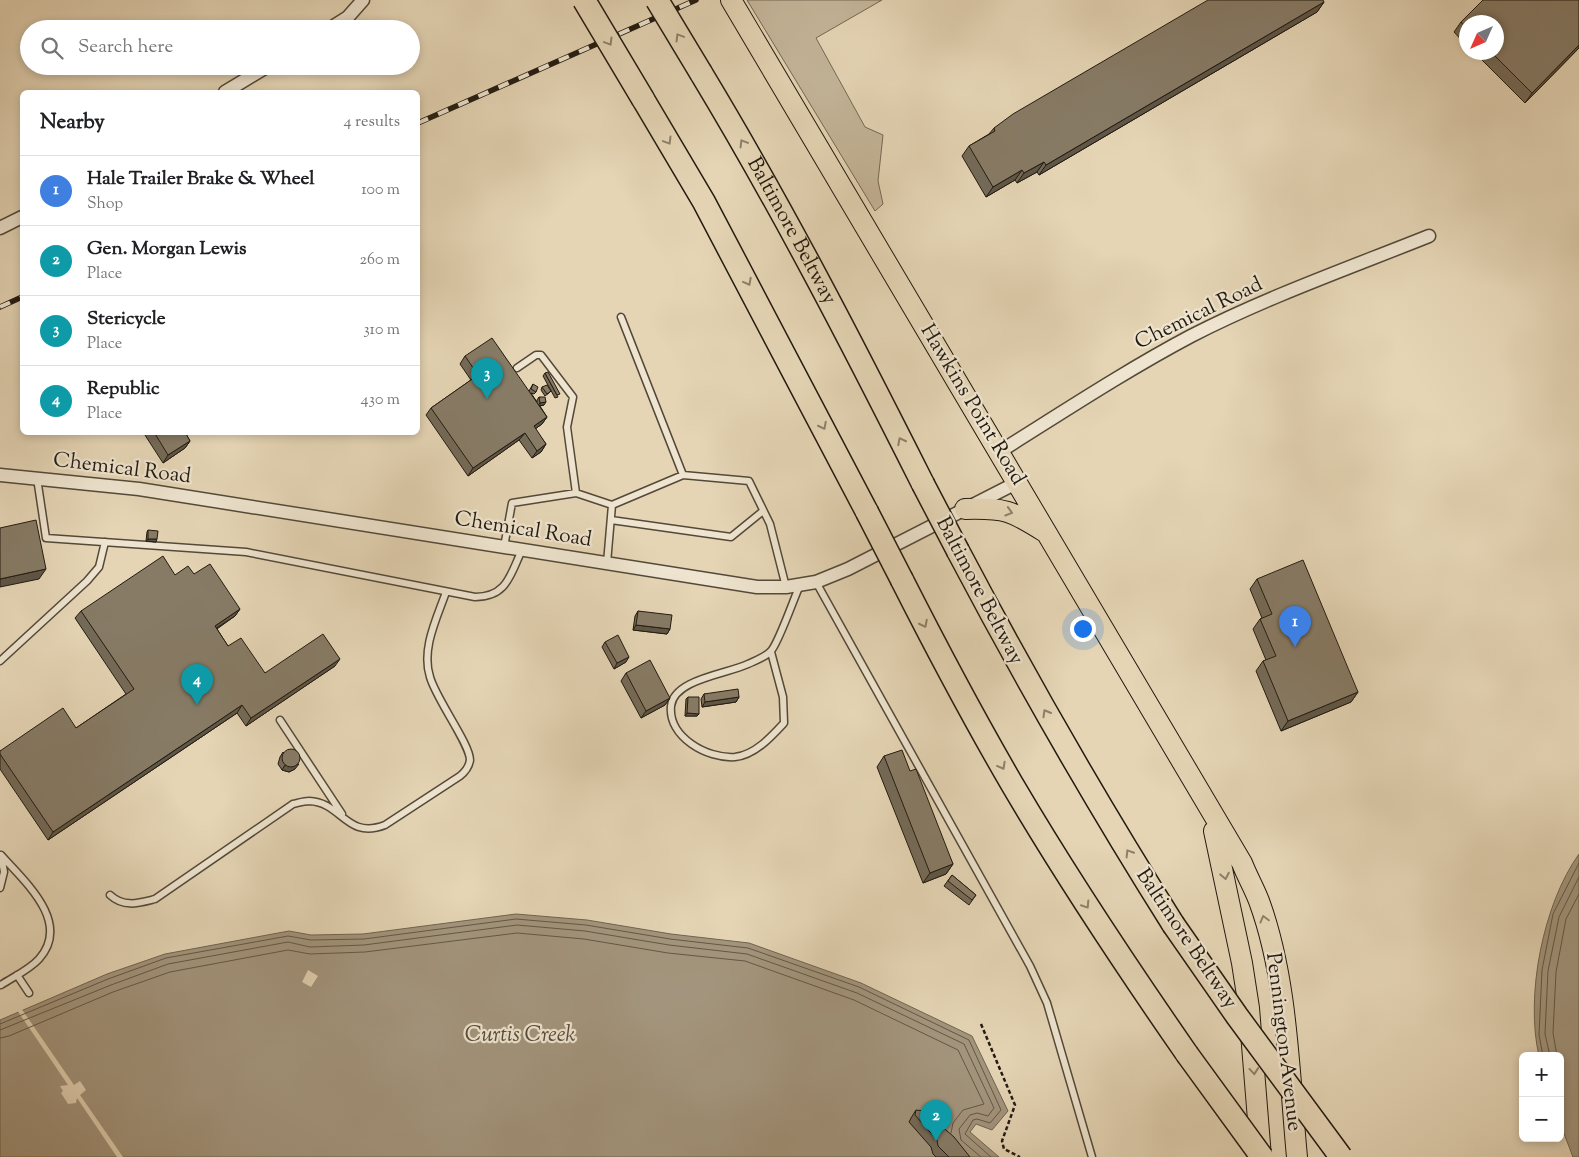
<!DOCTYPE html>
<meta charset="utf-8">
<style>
:root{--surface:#fff;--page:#f2f2f2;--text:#202124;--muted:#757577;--line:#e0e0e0;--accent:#db2777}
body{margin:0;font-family:"Sorts Mill Goudy",serif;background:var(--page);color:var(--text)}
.controls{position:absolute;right:15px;bottom:15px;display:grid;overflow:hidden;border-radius:8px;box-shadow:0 2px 8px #0003}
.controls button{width:45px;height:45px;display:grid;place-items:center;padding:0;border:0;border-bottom:1px solid var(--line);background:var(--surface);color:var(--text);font:25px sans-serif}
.compass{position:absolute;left:1459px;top:15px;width:45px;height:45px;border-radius:50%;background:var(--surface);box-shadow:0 2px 8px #0003;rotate:225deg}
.you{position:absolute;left:1082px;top:628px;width:18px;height:18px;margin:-12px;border:4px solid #fff;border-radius:50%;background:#1a73e8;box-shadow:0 0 0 8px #1a73e833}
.badge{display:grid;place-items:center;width:32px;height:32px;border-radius:50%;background:var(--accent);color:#fff;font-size:16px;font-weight:700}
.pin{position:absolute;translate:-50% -41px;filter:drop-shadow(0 1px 2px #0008)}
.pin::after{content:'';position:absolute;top:26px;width:18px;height:15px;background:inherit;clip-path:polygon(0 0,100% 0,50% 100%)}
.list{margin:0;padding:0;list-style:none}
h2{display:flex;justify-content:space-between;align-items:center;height:65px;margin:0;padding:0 20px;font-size:21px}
h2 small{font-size:16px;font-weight:400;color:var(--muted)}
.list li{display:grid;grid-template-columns:32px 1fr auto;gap:15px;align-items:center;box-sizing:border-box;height:70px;padding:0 20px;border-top:1px solid var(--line)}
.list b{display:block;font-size:19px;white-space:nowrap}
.list p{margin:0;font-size:16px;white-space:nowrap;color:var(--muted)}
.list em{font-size:16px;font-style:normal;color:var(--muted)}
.icon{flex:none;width:28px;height:28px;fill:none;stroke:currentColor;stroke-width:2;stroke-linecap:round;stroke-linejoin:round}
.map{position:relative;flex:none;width:1579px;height:1157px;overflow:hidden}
.search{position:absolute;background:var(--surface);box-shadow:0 2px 8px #0003;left:20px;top:20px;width:400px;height:55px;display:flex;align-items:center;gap:12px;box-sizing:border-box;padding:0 18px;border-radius:28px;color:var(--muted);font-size:19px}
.panel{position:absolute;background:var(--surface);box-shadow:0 2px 8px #0003;left:20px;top:90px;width:400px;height:345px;border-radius:8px}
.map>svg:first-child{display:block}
.green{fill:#c4b599;stroke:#736854}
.water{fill:#a3957d;stroke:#6f6451}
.pier{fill:#e5d5b5}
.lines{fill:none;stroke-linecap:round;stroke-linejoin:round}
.shore{stroke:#625846;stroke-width:1}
.lane-casing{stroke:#534939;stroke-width:9}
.street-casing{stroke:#534939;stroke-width:15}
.primary-casing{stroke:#221a10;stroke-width:22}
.highway-casing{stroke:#221a10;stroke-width:25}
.path{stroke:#221a10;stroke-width:2.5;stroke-dasharray:4 2.5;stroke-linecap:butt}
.lane{stroke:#eee4cf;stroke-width:6}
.street{stroke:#eee4cf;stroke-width:12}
.primary{stroke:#e5d5b5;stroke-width:20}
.highway{stroke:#e5d5b5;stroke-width:22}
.rail-casing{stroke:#221a10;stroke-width:5.5}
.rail{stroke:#eee4cf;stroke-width:4;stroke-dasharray:11;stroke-linecap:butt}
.highway-bridge-casing{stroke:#221a10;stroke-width:25;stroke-linecap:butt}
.highway-bridge{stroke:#e5d5b5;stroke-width:22}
.wall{fill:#746a58;stroke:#221a10}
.shaded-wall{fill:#5e5647;stroke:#221a10}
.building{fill:#877b66;stroke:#221a10}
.oneway{stroke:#8d816b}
.labels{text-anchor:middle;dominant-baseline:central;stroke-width:4.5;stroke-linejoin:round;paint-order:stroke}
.street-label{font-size:21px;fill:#221a10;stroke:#eee4cf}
.water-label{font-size:22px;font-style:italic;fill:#564b3c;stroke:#eee4cf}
</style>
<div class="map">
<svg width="1579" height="1157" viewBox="0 0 1579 1157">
<rect width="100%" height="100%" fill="#e5d5b5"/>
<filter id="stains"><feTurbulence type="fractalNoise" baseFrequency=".004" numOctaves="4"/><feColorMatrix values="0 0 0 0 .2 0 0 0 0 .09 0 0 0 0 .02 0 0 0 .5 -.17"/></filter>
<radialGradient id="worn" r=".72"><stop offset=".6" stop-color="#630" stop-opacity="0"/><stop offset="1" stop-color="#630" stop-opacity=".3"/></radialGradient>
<!-- green -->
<path class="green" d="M747 0H882L816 38 865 127 883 135 878 181 883 204 875 211Z"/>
<!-- water -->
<path class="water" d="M1579 854V1157H1573L1560 1123V1056H1539C1525 996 1543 904 1579 854Z
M516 914 587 920 671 934 749 943 861 983 972 1036 1008 1111 992 1130 976 1124 970 1132 999 1157H0V1020L107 974 165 954 289 931 311 935 363 934Z"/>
<!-- pier -->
<path class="pier" d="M308 970 318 976 311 987 302 982Z
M21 1008 74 1085 80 1081 86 1090 80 1095 123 1157H117L77 1098 76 1103 68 1104 61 1093 63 1091 60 1086 68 1085 17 1010Z"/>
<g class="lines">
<!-- shore -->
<path class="shore" d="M0 1024 108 979 166 958 288 936 311 940 364 939 516 919 586 925 670 939 748 948 859 987 969 1040 1001 1110 990 1123 977 1119 973 1120 965 1134 991 1157
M0 1030 111 985 168 964 288 942 310 947 364 945 517 925 585 931 669 945 747 954 857 993 964 1044 994 1108 988 1116 977 1113 970 1115 959 1129 961 1140 981 1157
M0 1038 9 1036 113 992 170 972 288 950 310 954 365 952 517 933 584 939 668 953 745 961 854 1000 958 1050 984 1104 963 1110 953 1123 951 1133
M1543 1056 1539 1035 1542 970 1553 914 1579 863
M1550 1056 1545 1034 1548 971 1559 917 1579 877
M1557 1056 1553 1033 1556 972 1566 919 1579 894"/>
<defs>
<path id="lane" d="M621 317 683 475
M37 478 46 538 246 552 475 597C507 597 510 575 522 550
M576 493 612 505 607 563
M612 505 683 475 749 481 770 524 786 587
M611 520 731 537 763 511
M504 547 512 503 576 493 567 427 573 397 541 355H536L517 368
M816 582 1030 966 1047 1003 1092 1157
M771 652 783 697 784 723C772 736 755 755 735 757 707 759 668 737 671 706 674 679 727 674 748 664 754 661 766 657 771 651 779 642 794 598 800 585
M0 661 87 581 99 567 105 542
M280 720 342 814
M0 888 4 872 1 855
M110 895C124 908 139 903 155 899L293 804C298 803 304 801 309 801 342 802 346 840 385 825L460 776C465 772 469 767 470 760 470 744 436 699 430 677 421 649 437 618 446 592
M17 975 29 993
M1 985C13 977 29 970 39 959 72 922 24 881 1 855"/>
<path id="street" d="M329 29 348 17 363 0
M225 92 268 66
M0 228 22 217
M999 452C1063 412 1125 371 1191 336 1267 297 1349 268 1429 236
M0 475 139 489 757 587H786L816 582 848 569 1018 482"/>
<path id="primary" d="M731 0 1242 863C1247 876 1254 888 1259 901 1288 980 1289 1074 1297 1157
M965 509C1006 508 1010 510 1045 532
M1214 831 1242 963 1249 1008 1261 1157"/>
<g id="highway">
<path id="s1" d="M701 73C782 207 853 345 923 484"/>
<path d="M643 99 704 202 867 512"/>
<path d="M958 551C1025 678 1096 802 1173 924"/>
<path d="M902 580C937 649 973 717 1012 784 1066 876 1126 966 1187 1054"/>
</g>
</defs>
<!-- lane casing -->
<use href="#lane" class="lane-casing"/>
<!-- street casing -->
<use href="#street" class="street-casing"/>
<!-- primary casing -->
<use href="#primary" class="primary-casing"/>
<!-- highway casing -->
<use href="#highway" class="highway-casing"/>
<!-- path -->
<path class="path" d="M981 1024 1015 1105 1002 1141 1004 1149 1020 1157"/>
<!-- lane -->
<use href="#lane" class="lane"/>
<!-- street -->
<use href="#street" class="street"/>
<!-- primary -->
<use href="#primary" class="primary"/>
<!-- highway -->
<use href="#highway" class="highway"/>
<defs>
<path id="rail" d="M418 123 696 0
M0 307 22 297"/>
</defs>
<!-- rail casing -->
<use href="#rail" class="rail-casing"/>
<!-- rail -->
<use href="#rail" class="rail"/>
<defs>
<path id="highway-bridge" d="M584 0 643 99
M657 0 701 73
M923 484 958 551
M867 512 902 580
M1173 924 1237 1016 1341 1157
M1187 1054 1262 1157"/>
</defs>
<!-- highway-bridge casing -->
<use href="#highway-bridge" class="highway-bridge-casing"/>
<!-- highway-bridge -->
<use href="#highway-bridge" class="highway-bridge"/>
</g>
<!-- wall -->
<path class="wall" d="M1579 0V48L1525 103 1474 52H1496L1466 22V45L1454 32 1461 22Z
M1324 2 1317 12 1039 175 1037 172 1017 183 1015 180 986 197 962 156 969 146 989 134 994 128Z
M465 356 529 391 533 384 536 392 534 394 531 393 537 402V400L539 397 544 405 540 406 547 417 542 424 535 429 546 444 541 452 532 458 519 440 468 476 426 415 431 408 471 380 460 364Z
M545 373 558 397 555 398 543 376Z
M542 387 551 391 549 393 545 396 541 390Z
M143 432H185L190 441 185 448 163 463Z
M148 530 156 542 146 541 147 532Z
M194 574 240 609 235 616 217 629 228 646 265 673 335 666 246 726 237 713 48 840 0 769V751L76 728 126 694 75 618 81 611Z
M1257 579 1358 692 1351 702 1281 731 1256 671 1263 661 1266 660 1253 629 1260 619 1262 618 1250 589Z
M638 611 670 629 667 634 633 630 635 616Z
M605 642 626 662 614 669 602 647Z
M626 673 670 698 665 705 641 718 621 681Z
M704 694 739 697 736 702 702 707 701 699Z
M688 697 699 714 697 716H685L686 699Z
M283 752 295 769 289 772 282 770 278 764 280 757Z
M884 756 910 771 953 864 946 874 923 883 877 767Z
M952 875 976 895 969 905 944 886Z
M916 1110 970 1157H936L933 1154 931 1147 909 1122 911 1118Z"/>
<!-- shaded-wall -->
<path class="shaded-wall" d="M1324 2 1317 12 1039 175 1046 165Z
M1579 45V48L1525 103 1532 93Z
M1044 162 1037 172 1017 183 1024 173Z
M1022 170 1015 180 986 197 993 187Z
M546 402 544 405 538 406 540 403Z
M547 417 542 424 528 434 534 426Z
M525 433 519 440 468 476 473 468Z
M190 441 185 448 163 463 168 455Z
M546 444 541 452 532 458 537 451Z
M148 539H157L156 542 146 541Z
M46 569 39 579 0 587V579Z
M240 609 235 616 209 633 215 626Z
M636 625 670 629 667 634 633 630Z
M629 657 626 662 614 669 617 663Z
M340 659 335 666 246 726 251 718Z
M1358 692 1351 702 1281 731 1288 721Z
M739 697 736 702 702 707 705 702Z
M670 698 665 705 641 718 646 711Z
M242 705 237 713 48 840 53 832Z
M687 713 699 714 697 716H685Z
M299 764 295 769 289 772 282 770 285 765Z
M953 864 946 874 923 883 930 873Z"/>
<!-- building -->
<path class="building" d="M1208 0H1323L1324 2 1046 165 1044 162 1024 173 1022 170 993 187 969 146 995 131 994 128 1013 114Z
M1483 0H1579V45L1532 93 1491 52H1496V22H1466V28L1461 22Z
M492 338 547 417 534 426 546 444 537 451 525 433 473 468 431 408 478 375 465 356Z
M548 372 560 394 557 395 545 373Z
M533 384 538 387 536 392 531 389Z
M547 385 551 391 547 394 542 387Z
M539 397H545L546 402 540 403Z
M154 432H185L190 441 168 455Z
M36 520 46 569 0 579V528Z
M148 530 158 531 157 539H148Z
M163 556 175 575 188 566 194 574 210 564 240 609 215 626 228 646 241 638 265 673 323 634 340 659 251 718 242 705 53 832 0 754V751L63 708 76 728 134 689 81 611Z
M1303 560 1358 692 1288 721 1263 661 1276 656 1260 619 1272 614 1257 579Z
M638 611 672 615 670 629 636 625Z
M618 635 629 657 617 663 605 642Z
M650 660 670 698 646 711 626 673Z
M738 689 739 697 705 702 704 694Z
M688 697H699V714L687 713Z
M282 758a9 9 0 1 1 18 0a9 9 0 1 1-18 0Z
M902 750 910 771 916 769 953 864 930 873 884 756Z
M952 875 976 895 972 900 948 881Z
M916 1110 924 1111 954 1137 970 1157H949L938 1146 937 1140 915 1115Z"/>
<!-- one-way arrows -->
<defs><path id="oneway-chevron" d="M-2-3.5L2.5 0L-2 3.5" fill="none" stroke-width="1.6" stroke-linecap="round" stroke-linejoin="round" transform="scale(1.25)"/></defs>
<g class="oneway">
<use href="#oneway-chevron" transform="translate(679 37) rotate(-121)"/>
<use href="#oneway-chevron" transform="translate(609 42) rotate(59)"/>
<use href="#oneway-chevron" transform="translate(668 141) rotate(59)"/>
<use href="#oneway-chevron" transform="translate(743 143) rotate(-121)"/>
<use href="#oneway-chevron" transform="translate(748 282) rotate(62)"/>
<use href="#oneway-chevron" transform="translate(823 426) rotate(63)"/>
<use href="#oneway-chevron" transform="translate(901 441) rotate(-117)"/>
<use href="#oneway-chevron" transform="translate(1009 512) rotate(17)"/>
<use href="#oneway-chevron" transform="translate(924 624) rotate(63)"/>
<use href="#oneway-chevron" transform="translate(1046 713) rotate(-120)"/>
<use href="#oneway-chevron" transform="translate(1002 766) rotate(61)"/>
<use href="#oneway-chevron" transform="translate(1129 853) rotate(-122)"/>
<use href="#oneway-chevron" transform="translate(1225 876) rotate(79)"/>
<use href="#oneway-chevron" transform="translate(1086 905) rotate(57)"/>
<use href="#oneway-chevron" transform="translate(1264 919) rotate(-105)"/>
<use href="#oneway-chevron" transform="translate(1254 1071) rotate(85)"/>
</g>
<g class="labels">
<!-- street labels -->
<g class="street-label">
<text stroke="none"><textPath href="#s1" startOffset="182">Baltimore Beltway</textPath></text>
<text transform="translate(1199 314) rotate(-26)">Chemical Road</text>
<text transform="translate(972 405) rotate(59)">Hawkins Point Road</text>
<text transform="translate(122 469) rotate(7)">Chemical Road</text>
<text transform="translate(523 530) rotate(9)">Chemical Road</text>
<text transform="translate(979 591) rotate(62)">Baltimore Beltway</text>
<text transform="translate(1186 939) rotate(56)">Baltimore Beltway</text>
<text transform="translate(1283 1042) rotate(83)">Pennington Avenue</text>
</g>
<!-- water labels -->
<g class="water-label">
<text x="520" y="1036">Curtis Creek</text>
</g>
</g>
<rect width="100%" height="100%" filter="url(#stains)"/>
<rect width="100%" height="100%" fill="url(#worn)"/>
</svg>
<div class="controls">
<button>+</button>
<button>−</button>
</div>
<svg class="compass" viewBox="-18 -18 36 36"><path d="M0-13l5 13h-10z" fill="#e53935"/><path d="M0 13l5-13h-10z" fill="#757577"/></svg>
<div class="you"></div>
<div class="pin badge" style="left:1295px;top:647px;background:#3f7fe0">1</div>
<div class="pin badge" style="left:936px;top:1141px;background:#0f9aa8">2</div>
<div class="pin badge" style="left:487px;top:399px;background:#0f9aa8">3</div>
<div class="pin badge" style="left:197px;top:705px;background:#0f9aa8">4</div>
<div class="search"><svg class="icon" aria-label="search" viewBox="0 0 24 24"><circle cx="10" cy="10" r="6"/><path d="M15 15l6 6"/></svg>Search here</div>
<section class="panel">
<h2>Nearby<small>4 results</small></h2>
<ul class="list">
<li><span class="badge" style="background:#3f7fe0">1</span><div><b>Hale Trailer Brake &amp; Wheel</b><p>Shop</p></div><em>100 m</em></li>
<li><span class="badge" style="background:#0f9aa8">2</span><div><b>Gen. Morgan Lewis</b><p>Place</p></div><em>260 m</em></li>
<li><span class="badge" style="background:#0f9aa8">3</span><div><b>Stericycle</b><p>Place</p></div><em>310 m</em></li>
<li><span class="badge" style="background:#0f9aa8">4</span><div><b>Republic</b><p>Place</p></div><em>430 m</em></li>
</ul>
</section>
</div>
